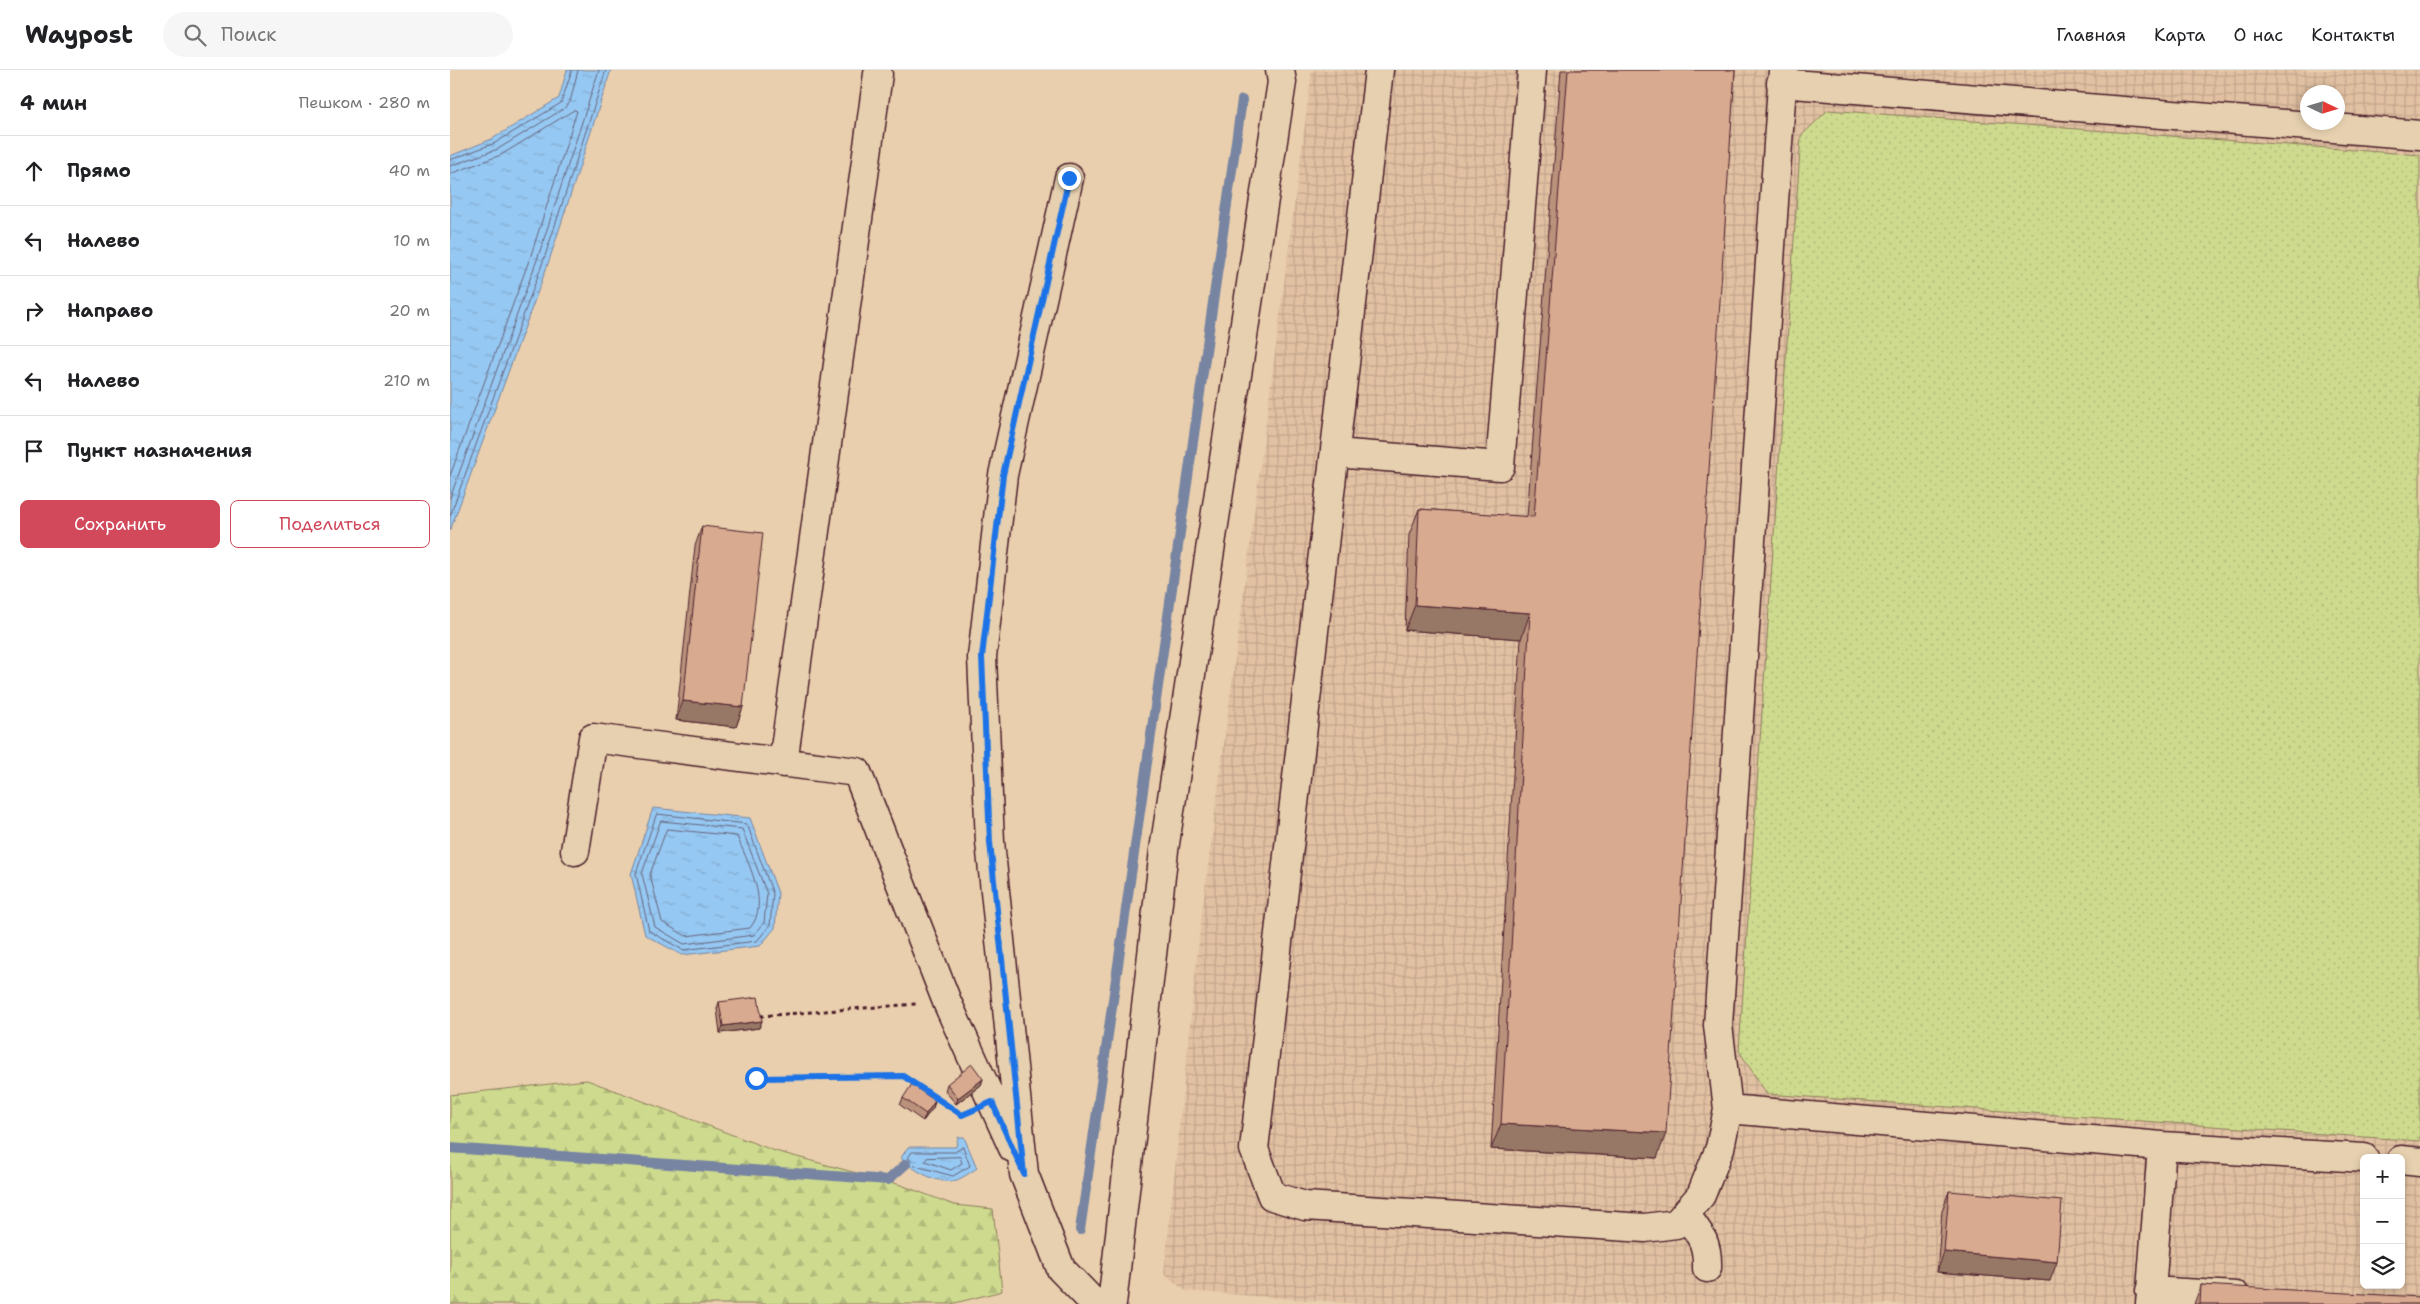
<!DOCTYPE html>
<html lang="ru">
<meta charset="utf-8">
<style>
:root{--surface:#fff;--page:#f6f6f6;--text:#202124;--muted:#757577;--line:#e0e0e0;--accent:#d1495b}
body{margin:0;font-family:"Shantell Sans",sans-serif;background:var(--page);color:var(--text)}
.controls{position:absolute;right:15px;bottom:15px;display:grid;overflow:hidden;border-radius:8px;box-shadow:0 2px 8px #0003}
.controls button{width:45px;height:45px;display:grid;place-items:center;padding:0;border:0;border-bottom:1px solid var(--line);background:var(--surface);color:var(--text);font:25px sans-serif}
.compass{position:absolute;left:1850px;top:15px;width:45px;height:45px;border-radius:50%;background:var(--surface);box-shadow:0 2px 8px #0003;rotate:94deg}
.stop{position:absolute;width:15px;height:15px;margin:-11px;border:4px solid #1a73e8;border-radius:50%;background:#fff}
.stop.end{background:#1a73e8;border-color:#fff;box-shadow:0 1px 5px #0008}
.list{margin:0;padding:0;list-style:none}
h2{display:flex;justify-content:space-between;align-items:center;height:65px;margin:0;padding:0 20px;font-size:21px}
h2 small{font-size:16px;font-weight:400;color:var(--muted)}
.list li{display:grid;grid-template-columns:32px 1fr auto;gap:15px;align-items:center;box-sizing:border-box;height:70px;padding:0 20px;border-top:1px solid var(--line)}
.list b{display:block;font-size:19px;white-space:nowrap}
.list em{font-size:16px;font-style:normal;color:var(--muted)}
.actions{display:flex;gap:10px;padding:15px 20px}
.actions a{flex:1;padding:11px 0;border:1px solid var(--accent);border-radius:8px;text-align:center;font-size:18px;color:var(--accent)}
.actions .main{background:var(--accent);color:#fff}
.icon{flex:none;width:28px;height:28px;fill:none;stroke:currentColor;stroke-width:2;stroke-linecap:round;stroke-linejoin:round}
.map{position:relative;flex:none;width:1970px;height:1234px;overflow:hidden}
header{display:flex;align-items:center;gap:30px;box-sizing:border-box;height:70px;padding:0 25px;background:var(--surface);border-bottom:1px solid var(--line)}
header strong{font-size:24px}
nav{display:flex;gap:28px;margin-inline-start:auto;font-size:18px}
.search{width:350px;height:45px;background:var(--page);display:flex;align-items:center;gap:12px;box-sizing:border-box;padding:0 18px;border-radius:28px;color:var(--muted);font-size:19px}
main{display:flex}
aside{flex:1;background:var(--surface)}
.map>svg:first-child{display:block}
.industrial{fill:url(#industrial-grid);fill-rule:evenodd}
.grass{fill:url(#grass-dots);stroke:#8c7d5c}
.forest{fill:url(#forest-firs);stroke:#8c7d5c}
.water{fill:url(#water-ripples);stroke:#7784a2}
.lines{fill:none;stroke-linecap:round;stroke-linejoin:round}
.shore{stroke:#68637b;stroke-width:1}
.stream{stroke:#7784a2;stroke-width:10}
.minor-casing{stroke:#4a1f2b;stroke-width:31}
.path{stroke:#4a1f2b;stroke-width:3;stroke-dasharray:4 4;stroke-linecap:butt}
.minor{stroke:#e6d0af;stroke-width:28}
.wall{fill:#ba927c;stroke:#4a1f2b}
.shaded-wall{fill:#977765;stroke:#4a1f2b}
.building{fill:#d8aa90;stroke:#4a1f2b}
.route{stroke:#1a73e8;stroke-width:6}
</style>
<header>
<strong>Waypost</strong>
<div class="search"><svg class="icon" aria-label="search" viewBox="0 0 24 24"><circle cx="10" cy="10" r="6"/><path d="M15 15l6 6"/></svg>Поиск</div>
<nav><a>Главная</a><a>Карта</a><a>О нас</a><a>Контакты</a></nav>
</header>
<main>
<aside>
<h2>4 мин<small>Пешком · 280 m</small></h2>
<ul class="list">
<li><svg class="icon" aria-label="ahead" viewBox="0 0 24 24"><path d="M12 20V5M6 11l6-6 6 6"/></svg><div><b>Прямо</b></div><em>40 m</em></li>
<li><svg class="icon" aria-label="left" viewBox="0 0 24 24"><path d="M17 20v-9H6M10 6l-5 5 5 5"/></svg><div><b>Налево</b></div><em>10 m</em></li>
<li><svg class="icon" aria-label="right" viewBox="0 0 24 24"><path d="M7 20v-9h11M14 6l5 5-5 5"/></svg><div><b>Направо</b></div><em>20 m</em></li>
<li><svg class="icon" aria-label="left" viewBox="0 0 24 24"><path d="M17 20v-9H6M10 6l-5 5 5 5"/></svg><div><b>Налево</b></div><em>210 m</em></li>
<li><svg class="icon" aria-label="arrive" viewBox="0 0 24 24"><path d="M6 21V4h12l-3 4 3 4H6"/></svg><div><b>Пункт назначения</b></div></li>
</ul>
<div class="actions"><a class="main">Сохранить</a><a>Поделиться</a></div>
</aside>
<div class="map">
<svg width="1970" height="1234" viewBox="0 0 1970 1234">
<defs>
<pattern id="industrial-grid" width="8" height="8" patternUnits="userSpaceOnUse" patternTransform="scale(1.25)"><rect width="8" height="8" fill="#e1c1a2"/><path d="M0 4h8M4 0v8" fill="none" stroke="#c3a58c"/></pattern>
<pattern id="grass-dots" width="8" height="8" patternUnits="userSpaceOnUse" patternTransform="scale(1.25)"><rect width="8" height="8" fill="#cedb8e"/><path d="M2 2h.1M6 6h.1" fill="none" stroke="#b2bc7b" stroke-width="1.8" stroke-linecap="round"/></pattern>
<pattern id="forest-firs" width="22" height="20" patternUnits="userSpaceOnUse" patternTransform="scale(1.25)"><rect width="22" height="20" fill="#cedb8e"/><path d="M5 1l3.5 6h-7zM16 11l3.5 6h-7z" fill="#b2bc7b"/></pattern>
<pattern id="water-ripples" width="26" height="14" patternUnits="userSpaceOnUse" patternTransform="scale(1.25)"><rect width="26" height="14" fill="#95c8f2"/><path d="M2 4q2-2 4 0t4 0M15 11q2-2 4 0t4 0" fill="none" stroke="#82abd0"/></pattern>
</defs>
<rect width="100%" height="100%" fill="#e9cfad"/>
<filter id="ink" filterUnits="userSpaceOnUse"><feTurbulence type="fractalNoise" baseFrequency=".02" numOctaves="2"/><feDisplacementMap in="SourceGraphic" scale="10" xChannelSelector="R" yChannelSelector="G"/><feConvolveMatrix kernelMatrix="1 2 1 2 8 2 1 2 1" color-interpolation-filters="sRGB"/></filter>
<g filter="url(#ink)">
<!-- industrial -->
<path class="industrial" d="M862 0H1970V1234H911L736 1221 714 1204 751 850ZM1858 22H1888V52H1858ZM1914 1088H1951V1215H1914Z"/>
<!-- grass -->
<path class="grass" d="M1378 40 1970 85V1071L1317 1024 1289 981 1351 66Z"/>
<!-- forest -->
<path class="forest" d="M137 1010 325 1081 451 1115 504 1135 543 1139 552 1221 501 1234H0V1025Z"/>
<!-- water -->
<path class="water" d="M117 0H161L99 191 0 461V86L42 69 109 28Z
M203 738 300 748 328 823 325 858 310 876 232 885 195 865 181 804Z
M508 1067H514L527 1098C521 1102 510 1110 503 1111 487 1114 461 1099 451 1088L458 1077H506Z"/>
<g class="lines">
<!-- shore -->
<path class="shore" d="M0 90 45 73 111 33 122 0
M0 96 48 79 115 38 120 32 128 0
M0 104 51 85 124 40 127 41 81 185 0 406
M0 428 88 187 149 0
M0 446 94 189 156 0
M207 744 297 754 323 824 320 855 307 871 233 880 199 861 186 804Z
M211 751 292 759 317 824 314 853 304 865 234 874 205 857 192 804Z
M217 759 287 766C297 792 321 833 300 858L236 866 212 852 200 805Z
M513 1077 520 1096 503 1106 466 1096 458 1088 462 1082H505Z
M510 1087 512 1093 501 1100 475 1091 477 1088Z"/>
<!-- stream -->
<path class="stream" d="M0 1078 438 1110 456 1094
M630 1160 792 30"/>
<defs>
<path id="minor" d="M929 0 804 1079 822 1126 855 1136 1195 1158 1226 1154 1251 1125 1270 1078 1278 1039
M1333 0 1268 955 1278 1039 1712 1076 1700 1234
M1331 13 1970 65
M619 108 553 405 532 587 540 772 574 1104 611 1199 645 1234
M885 383 1050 396 1082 0
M333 693 428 4
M125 781 143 668 407 702 497 932 563 1078
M1712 1076 1914 1088
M1951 1090 1970 1092
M1235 1144C1250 1164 1258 1172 1257 1198
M1700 1221 1786 1226
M662 1234 714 780 832 12 830 0"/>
</defs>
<!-- minor casing -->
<use href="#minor" class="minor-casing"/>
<!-- path -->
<path class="path" d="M310 946 466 934
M306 1008 453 1006 512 1045 514 1044"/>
<!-- minor -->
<use href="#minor" class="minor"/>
</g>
<!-- wall -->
<path class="wall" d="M1111 0H1285L1207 1088 1041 1079 1071 569 955 560 959 465 969 439 1077 447Z
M252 456 293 637 286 657 226 650 245 476Z
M269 932 312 951 309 958 270 963 267 939Z
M533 1009 531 1015 506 1034 495 1021 497 1014Z
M453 1028 485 1031 483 1038 473 1051 450 1035Z
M1499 1121 1600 1211 1487 1202 1492 1141Z
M1751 1215 1970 1234H1744Z"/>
<!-- shaded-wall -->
<path class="shaded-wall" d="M965 535 1080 543 1071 569 955 560Z
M233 631 293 637 286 657 226 650Z
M312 951 309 958 270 963 273 956Z
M533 1009 531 1015 506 1034 508 1028Z
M485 1031 483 1038 473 1051 476 1044Z
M1051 1054 1216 1063 1207 1088 1041 1079Z
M1494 1182 1607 1192 1600 1211 1487 1202Z"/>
<!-- building -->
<path class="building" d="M1118 0H1285L1216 1063 1051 1054 1080 543 965 535 969 439 1084 447Z
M252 456 313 463 293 637 233 631Z
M308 927 312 951 273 956 269 932Z
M522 994 533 1009 508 1028 497 1014Z
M462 1014 485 1031 476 1044 453 1028Z
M1499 1121 1612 1131 1607 1192 1494 1182Z
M1751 1215 1970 1227V1234H1750Z"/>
</g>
<g class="lines" filter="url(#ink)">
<!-- route -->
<path class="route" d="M306 1008 453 1006 512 1045 542 1032 574 1104 540 772 532 587 553 405 619 108"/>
</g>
</svg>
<div class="controls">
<button>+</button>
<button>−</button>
<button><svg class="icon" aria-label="layers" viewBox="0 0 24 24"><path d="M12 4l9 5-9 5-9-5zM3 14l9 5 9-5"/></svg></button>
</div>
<svg class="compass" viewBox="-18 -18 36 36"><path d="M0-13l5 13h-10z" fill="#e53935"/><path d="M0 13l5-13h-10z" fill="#757577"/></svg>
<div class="stop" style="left:306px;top:1008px"></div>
<div class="stop end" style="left:619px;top:108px"></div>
</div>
</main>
